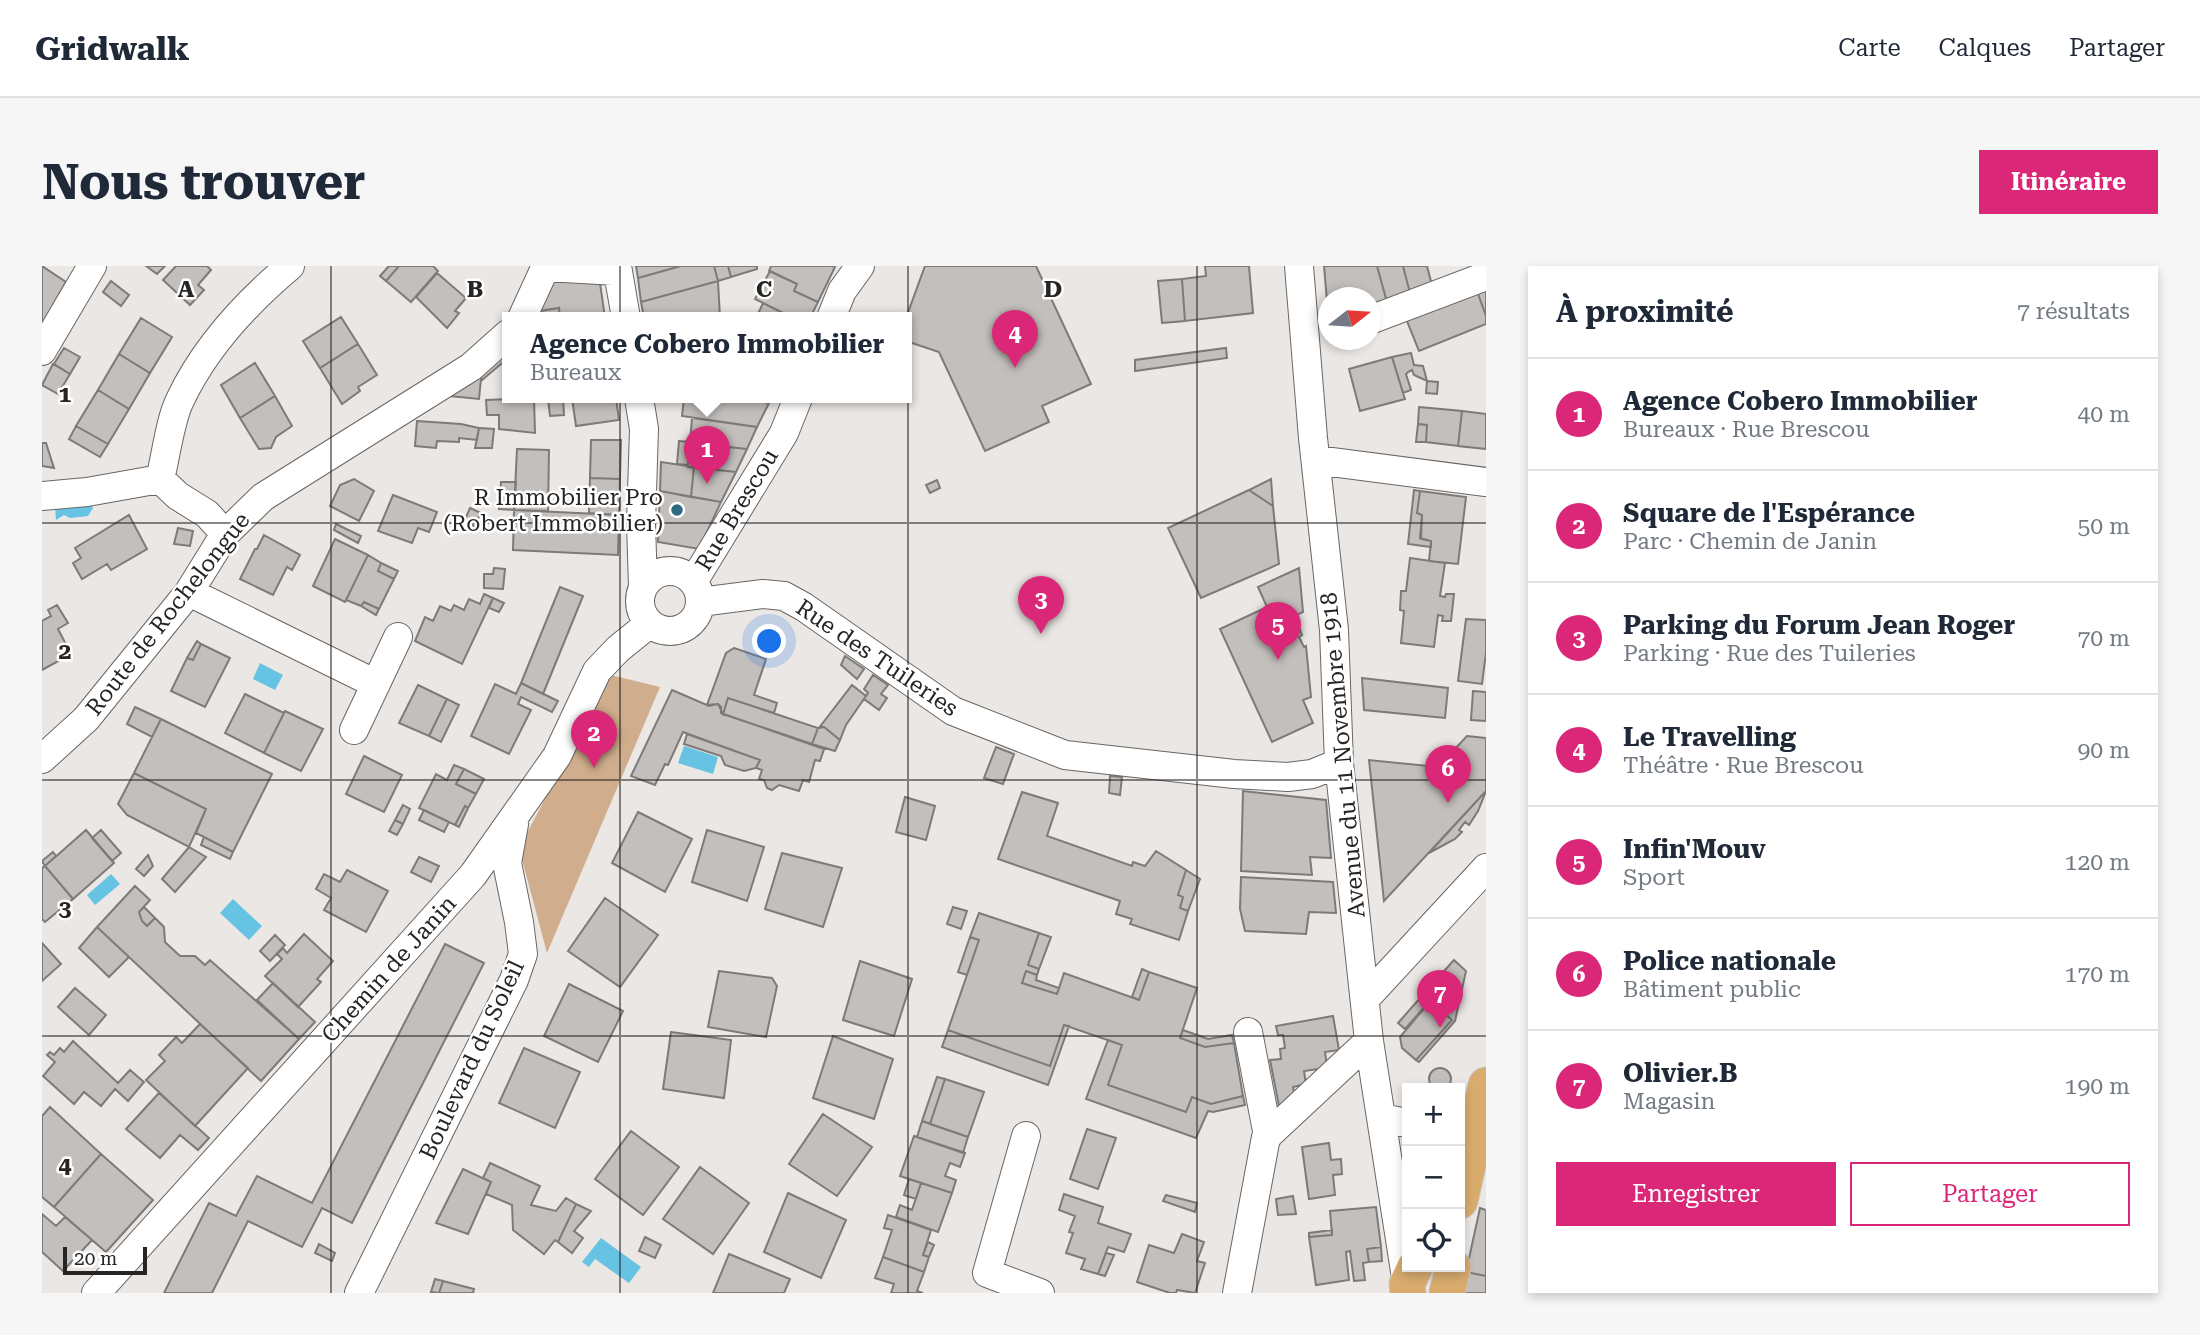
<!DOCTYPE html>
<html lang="fr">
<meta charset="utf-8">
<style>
:root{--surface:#fff;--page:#f6f6f7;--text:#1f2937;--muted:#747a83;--line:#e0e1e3;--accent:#db2777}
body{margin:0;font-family:"Roboto Serif",serif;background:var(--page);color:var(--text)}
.controls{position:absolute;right:21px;bottom:21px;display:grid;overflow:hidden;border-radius:0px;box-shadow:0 4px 10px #0003}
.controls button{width:63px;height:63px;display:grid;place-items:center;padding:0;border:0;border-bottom:2px solid var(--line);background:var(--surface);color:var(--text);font:35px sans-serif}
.compass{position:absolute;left:1276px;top:21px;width:63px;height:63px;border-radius:50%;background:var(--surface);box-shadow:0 4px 10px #0003;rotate:73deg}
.scale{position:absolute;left:21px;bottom:18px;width:84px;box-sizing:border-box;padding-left:7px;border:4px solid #272524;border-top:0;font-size:19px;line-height:24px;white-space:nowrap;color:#272524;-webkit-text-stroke:5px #fff;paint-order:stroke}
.you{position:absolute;left:728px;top:376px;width:24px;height:24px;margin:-18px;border:5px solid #fff;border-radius:50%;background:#1a73e8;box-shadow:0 0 0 10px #1a73e833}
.badge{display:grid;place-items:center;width:46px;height:46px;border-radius:50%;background:var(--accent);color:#fff;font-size:23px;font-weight:700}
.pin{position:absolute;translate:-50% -58px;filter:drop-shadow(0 2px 4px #0008)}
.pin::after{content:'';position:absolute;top:37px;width:24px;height:21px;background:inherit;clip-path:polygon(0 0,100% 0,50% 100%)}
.popup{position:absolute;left:460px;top:46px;width:410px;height:91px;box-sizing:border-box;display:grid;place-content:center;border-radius:0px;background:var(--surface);filter:drop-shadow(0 2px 5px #0005);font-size:23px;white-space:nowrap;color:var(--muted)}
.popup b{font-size:26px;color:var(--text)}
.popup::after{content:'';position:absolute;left:50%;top:100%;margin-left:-14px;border:14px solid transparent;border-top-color:var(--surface)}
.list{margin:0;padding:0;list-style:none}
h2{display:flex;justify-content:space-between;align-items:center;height:91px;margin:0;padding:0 28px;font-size:30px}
h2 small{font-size:23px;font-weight:400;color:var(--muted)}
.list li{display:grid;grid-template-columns:46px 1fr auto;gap:21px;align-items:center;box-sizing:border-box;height:112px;padding:0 28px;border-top:2px solid var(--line)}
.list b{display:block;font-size:26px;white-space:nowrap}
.list p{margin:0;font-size:23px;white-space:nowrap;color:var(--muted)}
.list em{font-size:23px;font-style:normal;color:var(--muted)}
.actions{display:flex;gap:14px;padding:21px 28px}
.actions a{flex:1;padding:16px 0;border:2px solid var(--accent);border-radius:0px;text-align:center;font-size:24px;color:var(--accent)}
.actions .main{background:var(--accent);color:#fff}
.icon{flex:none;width:38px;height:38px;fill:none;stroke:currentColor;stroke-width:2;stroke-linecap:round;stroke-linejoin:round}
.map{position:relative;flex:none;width:1444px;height:1027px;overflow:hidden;border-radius:0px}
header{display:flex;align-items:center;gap:42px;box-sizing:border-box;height:98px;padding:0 35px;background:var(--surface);border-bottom:2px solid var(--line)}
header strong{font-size:33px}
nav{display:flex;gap:38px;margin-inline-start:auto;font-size:24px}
.intro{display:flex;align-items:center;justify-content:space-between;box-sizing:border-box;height:168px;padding:0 42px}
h1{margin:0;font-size:49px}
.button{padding:18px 32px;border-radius:0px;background:var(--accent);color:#fff;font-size:24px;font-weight:700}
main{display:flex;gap:42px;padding:0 42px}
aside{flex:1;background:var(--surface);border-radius:0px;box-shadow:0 4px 10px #0003}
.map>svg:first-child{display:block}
.green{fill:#d0ae8d}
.water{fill:#66c3e4}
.building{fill:#c3bfbc;stroke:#7d7a77;stroke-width:2}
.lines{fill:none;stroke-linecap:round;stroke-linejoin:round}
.minor-casing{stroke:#696663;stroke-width:30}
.major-casing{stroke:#c7c6c6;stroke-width:37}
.minor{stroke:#fff;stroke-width:28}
.major{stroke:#d9ac6e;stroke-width:35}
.grid{fill:none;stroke:#272524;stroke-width:2;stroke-opacity:0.55}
.poi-dot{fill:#2b6a7f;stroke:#fff;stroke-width:2.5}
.labels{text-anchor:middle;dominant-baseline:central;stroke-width:5;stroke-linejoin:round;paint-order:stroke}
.poi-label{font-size:23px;fill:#272524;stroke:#fff;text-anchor:end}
.street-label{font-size:23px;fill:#272524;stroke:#fff}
.grid-label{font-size:23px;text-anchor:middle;font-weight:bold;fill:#272524;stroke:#fff;stroke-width:5;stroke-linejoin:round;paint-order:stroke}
</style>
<header>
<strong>Gridwalk</strong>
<nav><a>Carte</a><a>Calques</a><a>Partager</a></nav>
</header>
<div class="intro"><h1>Nous trouver</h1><a class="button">Itinéraire</a></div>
<main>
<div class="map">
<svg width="1444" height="1027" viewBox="0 0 1444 1027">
<rect width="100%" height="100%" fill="#ebe7e4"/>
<!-- green -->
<path class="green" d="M569 409 618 421 505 687 477 582Z"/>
<!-- water -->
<path class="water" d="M45 232 51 242 46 250 28 252 22 249 14 254 13 240Z
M218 397 241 409 233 424 211 413Z
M642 480 676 491 671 508 636 497Z
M69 608 78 618 53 639 45 629Z
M191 633 220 660 207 674 178 647Z
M559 972 599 1001 587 1017 553 993 547 1001 540 996Z"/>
<!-- building -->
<path class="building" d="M0 0 24 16 1 57 0 56Z
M104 0H123L115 8Z
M134 0H165L169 4 156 19 162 24 148 39 121 14Z
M347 0H357L344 15 338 10Z
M357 0H391L396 5 369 36 344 15Z
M594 0H639L596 12Z
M639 0H672L676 15 599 36 596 12Z
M672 0H686L689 11 676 15Z
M686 0H715V3L689 11Z
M729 0H790L793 1 776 36 752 25 755 18 727 5Z
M883 0H994L1049 118 1000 140 1007 156 943 185 897 86 864 75V52Z
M1163 0H1207L1211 47 1143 55 1140 13 1164 10Z
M1282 0H1335L1346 40 1328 47V32H1286V47Z
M1335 0H1361L1369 31 1346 40Z
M1361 0H1385L1391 23 1369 31Z
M728 5 755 18 752 25 776 36 768 52H751L713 33Z
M395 7 424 32 413 45 417 47 405 62 374 31Z
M1140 13 1143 55 1120 57 1116 15Z
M508 14 558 17 563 52H518L517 42 498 45Z
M69 15 87 29 79 40 61 26Z
M676 15 678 52H602L599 36Z
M1434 22 1444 50V58L1377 85 1363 50Z
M1434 22H1444V50Z
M721 37 751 52H714Z
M517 42 518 52H496L498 45Z
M299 51 316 78 278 102 261 75Z
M99 52 130 71 108 107 77 88Z
M316 78 335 109 316 121 318 125 300 138 278 102Z
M22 82 38 91 28 108 12 98Z
M1184 82 1185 92 1093 105V94Z
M460 87 465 93 439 115 440 103Z
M1369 87 1372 99 1381 100 1385 115 1372 109 1370 104 1366 106 1364 108 1369 124 1361 127 1350 91Z
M77 88 108 107 87 143 56 124Z
M1350 91 1363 133 1318 145 1307 103Z
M213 97 233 130 198 152 179 119Z
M11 98 28 108 16 128 0 119Z
M440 103 437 133 407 130Z
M1385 115 1396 116 1395 128 1384 127Z
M56 124 87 143 66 178 34 160Z
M233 130 250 160 234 171 229 182 217 183 198 152Z
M488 132H492L493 167 457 163V149H445L444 134Z
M506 132H521L522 149 508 150Z
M530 132H574L577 154 534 160Z
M642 132H697L727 137 715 161 640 150Z
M1377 141 1420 145 1416 180 1384 176 1385 159 1376 158Z
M1420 145 1444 148V183L1416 180Z
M650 152 715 161 705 183 648 177Z
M375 155 419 158 437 162 435 174 417 172V176L395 175 394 182 373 180Z
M1376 158 1385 159 1384 176H1374Z
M34 160 66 178 58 191 27 173Z
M437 162 452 163 450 182H433Z
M549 174H579L578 213 548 212Z
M637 175 648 176 646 199 635 198Z
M0 177H4L12 202 0 200Z
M648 177 705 183 694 206 646 201Z
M475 183 507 184 506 245 472 244Z
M619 196 652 201 649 231 618 225Z
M652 201 694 206 679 236 649 231Z
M548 212 578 213 577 249 547 247Z
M312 213 332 225 317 255 288 240 298 219Z
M1229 213 1231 240 1207 224Z
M895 214 898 222 888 227 884 219Z
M459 216H474L472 244 457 243Z
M1207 224 1231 240 1237 298 1159 332 1126 262Z
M1372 224 1378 225 1375 247 1380 249 1378 272 1389 275V281L1366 278Z
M618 225 679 236 657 283 616 276Z
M1378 225 1424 231 1416 298 1387 295 1389 275 1379 273 1380 249 1375 247Z
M351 229 395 246 387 266 376 262 370 277 336 265Z
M428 242 439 247 432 260 422 256Z
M472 244 577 249 576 289 471 284Z
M87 249 105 283 69 304 65 298 40 313 31 297 39 292 33 282Z
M294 258 319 270 316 277 292 264Z
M136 262 151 265 148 280 132 278Z
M222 269 258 289 250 304 245 301 231 329 198 313 213 283H215Z
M293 273 326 289 303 336 271 320Z
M326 289 339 297 336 305 352 313 337 343 322 336 319 340 304 334Z
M1368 292 1403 297 1398 330 1403 331 1404 328H1412L1409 355H1400L1401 350 1396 349 1392 381 1359 377 1362 345 1358 344 1359 325H1364Z
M339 297 356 305 352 313 336 305Z
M452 302 463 303 461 323 442 322V308H451Z
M1257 302 1261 346 1249 352 1254 363 1257 361 1260 369 1257 371 1262 381 1264 380 1269 431 1261 434 1271 457 1230 476 1178 363 1225 341 1216 321Z
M518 321 541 330 501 428 479 417Z
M442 328 451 332 420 398 373 375 383 351 391 355 398 340 409 345 412 339 422 344 427 333 438 338Z
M451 332 462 337 457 346 447 342Z
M322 336 337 343 334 349 319 340Z
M15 339 26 357 16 363 29 388 0 404V355L9 350 6 344Z
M1424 353 1444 354V387L1440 418 1416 415Z
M155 375 159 378 151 394 145 392Z
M159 378 188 392 163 441 129 425 145 392 151 394Z
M692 382 724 393 712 429 735 437 732 447 686 432 681 448 676 438 665 439 684 387Z
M803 390 822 403 815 413 799 399Z
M831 409 846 419 839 428 845 432 837 444 822 433 826 427 822 423Z
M1320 412 1406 422 1403 452 1322 444Z
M479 417 516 435 510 446 479 431 476 438 489 444 467 488 429 470 453 418 474 428Z
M376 419 405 433 387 470 357 457Z
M810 419 824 430 804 459 798 474 782 461 777 462Z
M630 424 667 440 676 438 679 441V447L782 483 778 495 773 494 767 516 761 514 757 525 737 519 730 524 725 522 722 514 717 513 720 504 714 502 718 494 641 466 626 499 623 498 613 519 589 510Z
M1431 425 1444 426V455L1429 454Z
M203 428 242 447 222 487 183 467Z
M686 432 776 462 770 478 681 448Z
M405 433 417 439 399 476 387 470Z
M93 441 119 453 110 471 85 458Z
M243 445 281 463 259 505 222 487Z
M119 453 230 508 191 586 154 567 164 543 92 507Z
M778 461H782L798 474 793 485 770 478 776 462Z
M645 468 718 494 714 502 702 505 683 499 679 490 642 478Z
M1425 470 1444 472V525L1342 635 1327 494 1396 501Z
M954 481 972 488 961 518 942 512Z
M322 490 360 509 342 546 304 528Z
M412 499 422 503 414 518 434 528 426 542 423 540 413 559 377 542 394 508 405 514Z
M422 503 442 513 434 528 414 518Z
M92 507 164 543 147 581 85 549 76 538Z
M1068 510 1080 511 1078 529 1067 527Z
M1201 525 1284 534 1289 592 1268 591 1270 609 1199 605Z
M1444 525 1436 545 1427 559 1423 556 1417 564 1420 566 1413 573 1387 587Z
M980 526 1016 537 1005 570 1090 600 1091 596 1103 600 1114 585 1144 604 1136 629 1141 631 1138 642 1146 645 1137 674 1088 658 1090 653 1074 648 1078 635 956 593Z
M863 531 893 540 884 574 854 566Z
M361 539 368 543 361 558 353 554Z
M423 540 426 542 417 561 413 559Z
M382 544 407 556 402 566 377 554Z
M596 546 650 573 623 626 570 597Z
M353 554 361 558 355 569 347 565Z
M44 564 72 597 31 633 3 600Z
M59 564 79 587 70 595 50 572Z
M665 564 722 581 705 635 650 616Z
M162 571 191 586 188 593 159 579Z
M147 581 164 591 133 626 120 613Z
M11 586 14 590 3 600 0 595Z
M740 587 800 602 781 661 723 643Z
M106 589 111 600 102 610 94 603Z
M377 591 397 600 389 616 369 606Z
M3 600 31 633 3 656 0 653V602Z
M305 604 346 625 324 666 282 644 289 632 274 623 282 608 298 616Z
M1144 604 1158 613 1146 645 1138 642 1141 631 1136 629Z
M1199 611 1291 616 1294 647 1267 646 1264 668 1203 665 1198 643Z
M93 620 108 634 97 646 100 655 105 660 113 652 122 661 123 676 138 690H153L163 699 168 694 257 773 219 815 55 661Z
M563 632 616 669 578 721 526 685Z
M102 641 113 652 105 660 100 655 97 646Z
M911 641 925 645 919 663 905 658Z
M937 647 997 667 986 699 997 703 995 709 984 705 980 717 1015 728 1022 707 1097 734 1107 706 1155 722 1138 772 1163 781 1192 777 1201 830 1169 838 1150 831 1144 846 1066 819 1080 779 1022 759 1008 800 906 764 937 674 928 671Z
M55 661 87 691 67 711 37 682Z
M997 667 1009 671 997 703 986 699Z
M262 668 291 695 275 713 279 716 256 741 223 710 240 693 235 688 241 682 245 687Z
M233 669 243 679 228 695 218 685Z
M928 671 937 674 925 709 916 706Z
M0 677 19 698 0 715Z
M403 678 442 697 310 957 280 942 260 981 206 955 170 1027H122L167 937 194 950 215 910 270 937Z
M1412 694 1424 705 1413 755 1377 796 1374 794 1410 754 1400 745 1413 731 1394 714Z
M818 695 870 713 852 770 801 754Z
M1100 703 1107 706 1097 734 1090 731Z
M677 705 730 712 735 720 724 771 666 761Z
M984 705 995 709 994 714 1017 722 1015 728 980 717Z
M1394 714 1401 720 1363 763 1356 757Z
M231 717 273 756 257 773 215 734Z
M527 718 581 745 556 796 502 770Z
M1401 720 1413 731 1400 745 1410 754 1374 794 1360 782 1358 771Z
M33 722 64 749 47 769 16 741Z
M1291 750 1297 784 1283 786 1285 800 1283 802 1262 805 1264 818 1251 821 1253 831 1238 845 1228 794 1239 793 1238 783 1243 782 1241 769H1236L1234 760Z
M158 758 206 802 153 860 104 814 123 795 117 789 134 771 140 777Z
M1022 759 1027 760 1006 819 900 781 906 764 1008 800Z
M1141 764 1166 773 1190 769 1192 777 1163 781 1138 772Z
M629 766 689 774 682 832 621 823Z
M791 770 851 793 832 853 771 832Z
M1066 774 1080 779 1066 819 1144 846 1150 831 1169 838 1201 830 1203 839 1171 846 1166 845 1154 872 1044 833Z
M31 775 76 817 88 804 102 816 86 835 73 823 59 840 42 826 32 838 1 810 13 796 5 789 8 786 12 789 18 782 22 786Z
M482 782 538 806 513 862 457 837Z
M1387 813a11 11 0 1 1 22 0a11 11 0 1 1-22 0Z
M895 811 903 813 888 858 880 855Z
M903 813 942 826 926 871 888 858Z
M117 827 167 872 156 884 138 869 118 892 84 863Z
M8 841 59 888 12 941 0 931V850Z
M781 848 830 881 795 930 747 898Z
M880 855 926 871 921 887 875 871Z
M1045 863 1074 872 1056 923 1028 913Z
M589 865 637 901 601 949 553 913Z
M872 870 923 887 918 901 908 897 903 910 914 914 910 927 858 910Z
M1287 877 1289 894 1299 893 1300 908 1291 909 1293 929 1267 933 1260 881Z
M59 888 111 934 64 986 12 941Z
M448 897 498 920 489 939 514 945 524 932 534 938 516 976 513 974 502 988 471 964 470 939 444 928 449 916 441 912Z
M658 901 707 937 671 988 621 953Z
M421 903 449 916 426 968 394 957Z
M867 913 879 917 874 933 862 929Z
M879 917 910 927 896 966 854 951 858 939 870 944Z
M746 927 804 954 779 1012 722 986Z
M1022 928 1061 941 1056 957 1089 968 1082 986 1066 981 1056 1008 1039 1003 1043 993 1024 987 1031 967 1027 966 1033 950 1017 944Z
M1124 929 1155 937 1153 946 1121 935Z
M1251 930 1254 948 1236 949 1234 933Z
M534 938 549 945 532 965 541 972 530 987 516 976Z
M1334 941 1339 981 1325 983 1327 996 1321 997 1323 1014 1312 1015 1308 985 1304 986 1307 1014 1274 1019 1267 971 1290 969 1288 945Z
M1438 942 1444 944V1010L1424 1006Z
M0 948 14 960 23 951 50 974 21 1005 0 986Z
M846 949 889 964 881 989 887 991 882 1006 841 991 850 964 842 962Z
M1290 964V969L1267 971V967Z
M1140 968 1162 976 1155 995 1163 997 1153 1027 1135 1024 1134 1027H1128L1095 1016 1107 979 1132 987Z
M603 971 619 979 613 992 597 985Z
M886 976 892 979 887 991 881 989Z
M277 978 293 987 290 995 273 987Z
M1339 981 1340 995 1327 996 1325 983Z
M1064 987 1072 989 1063 1010 1056 1008Z
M687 988 748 1013 742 1027H671Z
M841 991 882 1006 875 1025 881 1027H849L852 1018 833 1012Z
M1424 1006 1444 1010V1027H1423Z
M393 1013 401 1015 397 1027 389 1026Z
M401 1015 432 1023 431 1027H397Z"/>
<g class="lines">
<defs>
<path id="minor" d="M575 0 584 52
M1257 0 1271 172 1292 364 1297 497 1327 775 1365 1018
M503 1 576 5
M480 52 504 0
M789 52 800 25 818 0
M1328 54 1444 10
M0 85 50 0
M597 132 602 163 599 258 601 320
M1274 194 1444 216
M118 213C124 190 128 154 138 134 163 81 204 37 248 0
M118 213 136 230 165 248 183 268
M0 230 45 226 118 213
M598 335a30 30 0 1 1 60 0a30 30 0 1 1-60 0Z
M651 316 742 167 756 132
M147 326 334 418
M658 336 721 328 742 330 762 341 911 445 1023 489 1192 508 1246 511 1270 508 1297 497
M312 464 356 371
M0 493 44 453 147 326 183 268 221 231 429 101 466 68
M1323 733 1444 602
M1206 766 1226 870
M1340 852 1365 857
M984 870 945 1007 998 1027
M54 1027 431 609 515 490 555 405 576 383 607 358
M317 1027 472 714 481 688 477 656 465 597 472 558
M1195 1027 1224 871 1327 775"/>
<path id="major" d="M1418 935 1444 819
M1366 1027 1365 1018 1373 1001
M1405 1027 1411 1001"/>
</defs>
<!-- minor casing -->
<use href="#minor" class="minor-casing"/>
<!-- major casing -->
<use href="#major" class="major-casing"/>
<!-- minor -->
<use href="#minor" class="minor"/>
<!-- major -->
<use href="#major" class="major"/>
</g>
<!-- grid -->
<path class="grid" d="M289 0V1027M578 0V1027M866 0V1027M1155 0V1027M0 257H1444M0 514H1444M0 770H1444"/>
<!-- markers -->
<circle class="poi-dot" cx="635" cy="244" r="7"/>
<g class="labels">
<!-- poi labels -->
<g class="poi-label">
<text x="621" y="231">R Immobilier Pro<tspan x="621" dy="26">(Robert Immobilier)</tspan></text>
</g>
<!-- street labels -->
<g class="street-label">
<text transform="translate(695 244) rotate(-59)">Rue Brescou</text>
<text transform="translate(126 348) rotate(-52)">Route de Rochelongue</text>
<text transform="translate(835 392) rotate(34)">Rue des Tuileries</text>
<text transform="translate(1301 489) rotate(-95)">Avenue du 11 Novembre 1918</text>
<text transform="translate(347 703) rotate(-48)">Chemin de Janin</text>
<text transform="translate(430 794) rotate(-65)">Boulevard du Soleil</text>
</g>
</g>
<g class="grid-label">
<text x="144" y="31">A</text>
<text x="433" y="31">B</text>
<text x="722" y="31">C</text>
<text x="1011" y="31">D</text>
<text x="23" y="136">1</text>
<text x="23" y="393">2</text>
<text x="23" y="650">3</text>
<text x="23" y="907">4</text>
</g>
</svg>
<div class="controls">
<button>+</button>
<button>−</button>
<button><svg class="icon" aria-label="locate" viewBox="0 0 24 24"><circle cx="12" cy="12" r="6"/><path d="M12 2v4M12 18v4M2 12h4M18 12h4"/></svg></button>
</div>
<svg class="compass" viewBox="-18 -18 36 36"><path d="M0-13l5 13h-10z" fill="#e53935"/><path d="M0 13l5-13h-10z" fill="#747a83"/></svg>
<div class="scale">20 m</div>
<div class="you"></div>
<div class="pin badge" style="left:665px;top:218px">1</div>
<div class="popup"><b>Agence Cobero Immobilier</b>Bureaux</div>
<div class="pin badge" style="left:552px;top:502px">2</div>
<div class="pin badge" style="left:999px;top:368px">3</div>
<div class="pin badge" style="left:973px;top:102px">4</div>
<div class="pin badge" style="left:1236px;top:394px">5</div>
<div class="pin badge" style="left:1406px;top:537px">6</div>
<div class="pin badge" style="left:1398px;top:762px">7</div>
</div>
<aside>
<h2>À proximité<small>7 résultats</small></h2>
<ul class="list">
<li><span class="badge">1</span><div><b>Agence Cobero Immobilier</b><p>Bureaux · Rue Brescou</p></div><em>40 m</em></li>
<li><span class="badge">2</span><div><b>Square de l'Espérance</b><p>Parc · Chemin de Janin</p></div><em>50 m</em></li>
<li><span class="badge">3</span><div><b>Parking du Forum Jean Roger</b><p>Parking · Rue des Tuileries</p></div><em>70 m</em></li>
<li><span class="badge">4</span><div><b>Le Travelling</b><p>Théâtre · Rue Brescou</p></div><em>90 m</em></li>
<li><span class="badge">5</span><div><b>Infin'Mouv</b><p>Sport</p></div><em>120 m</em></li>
<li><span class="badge">6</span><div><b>Police nationale</b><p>Bâtiment public</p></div><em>170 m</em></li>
<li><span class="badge">7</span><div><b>Olivier.B</b><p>Magasin</p></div><em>190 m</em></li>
</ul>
<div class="actions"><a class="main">Enregistrer</a><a>Partager</a></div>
</aside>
</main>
